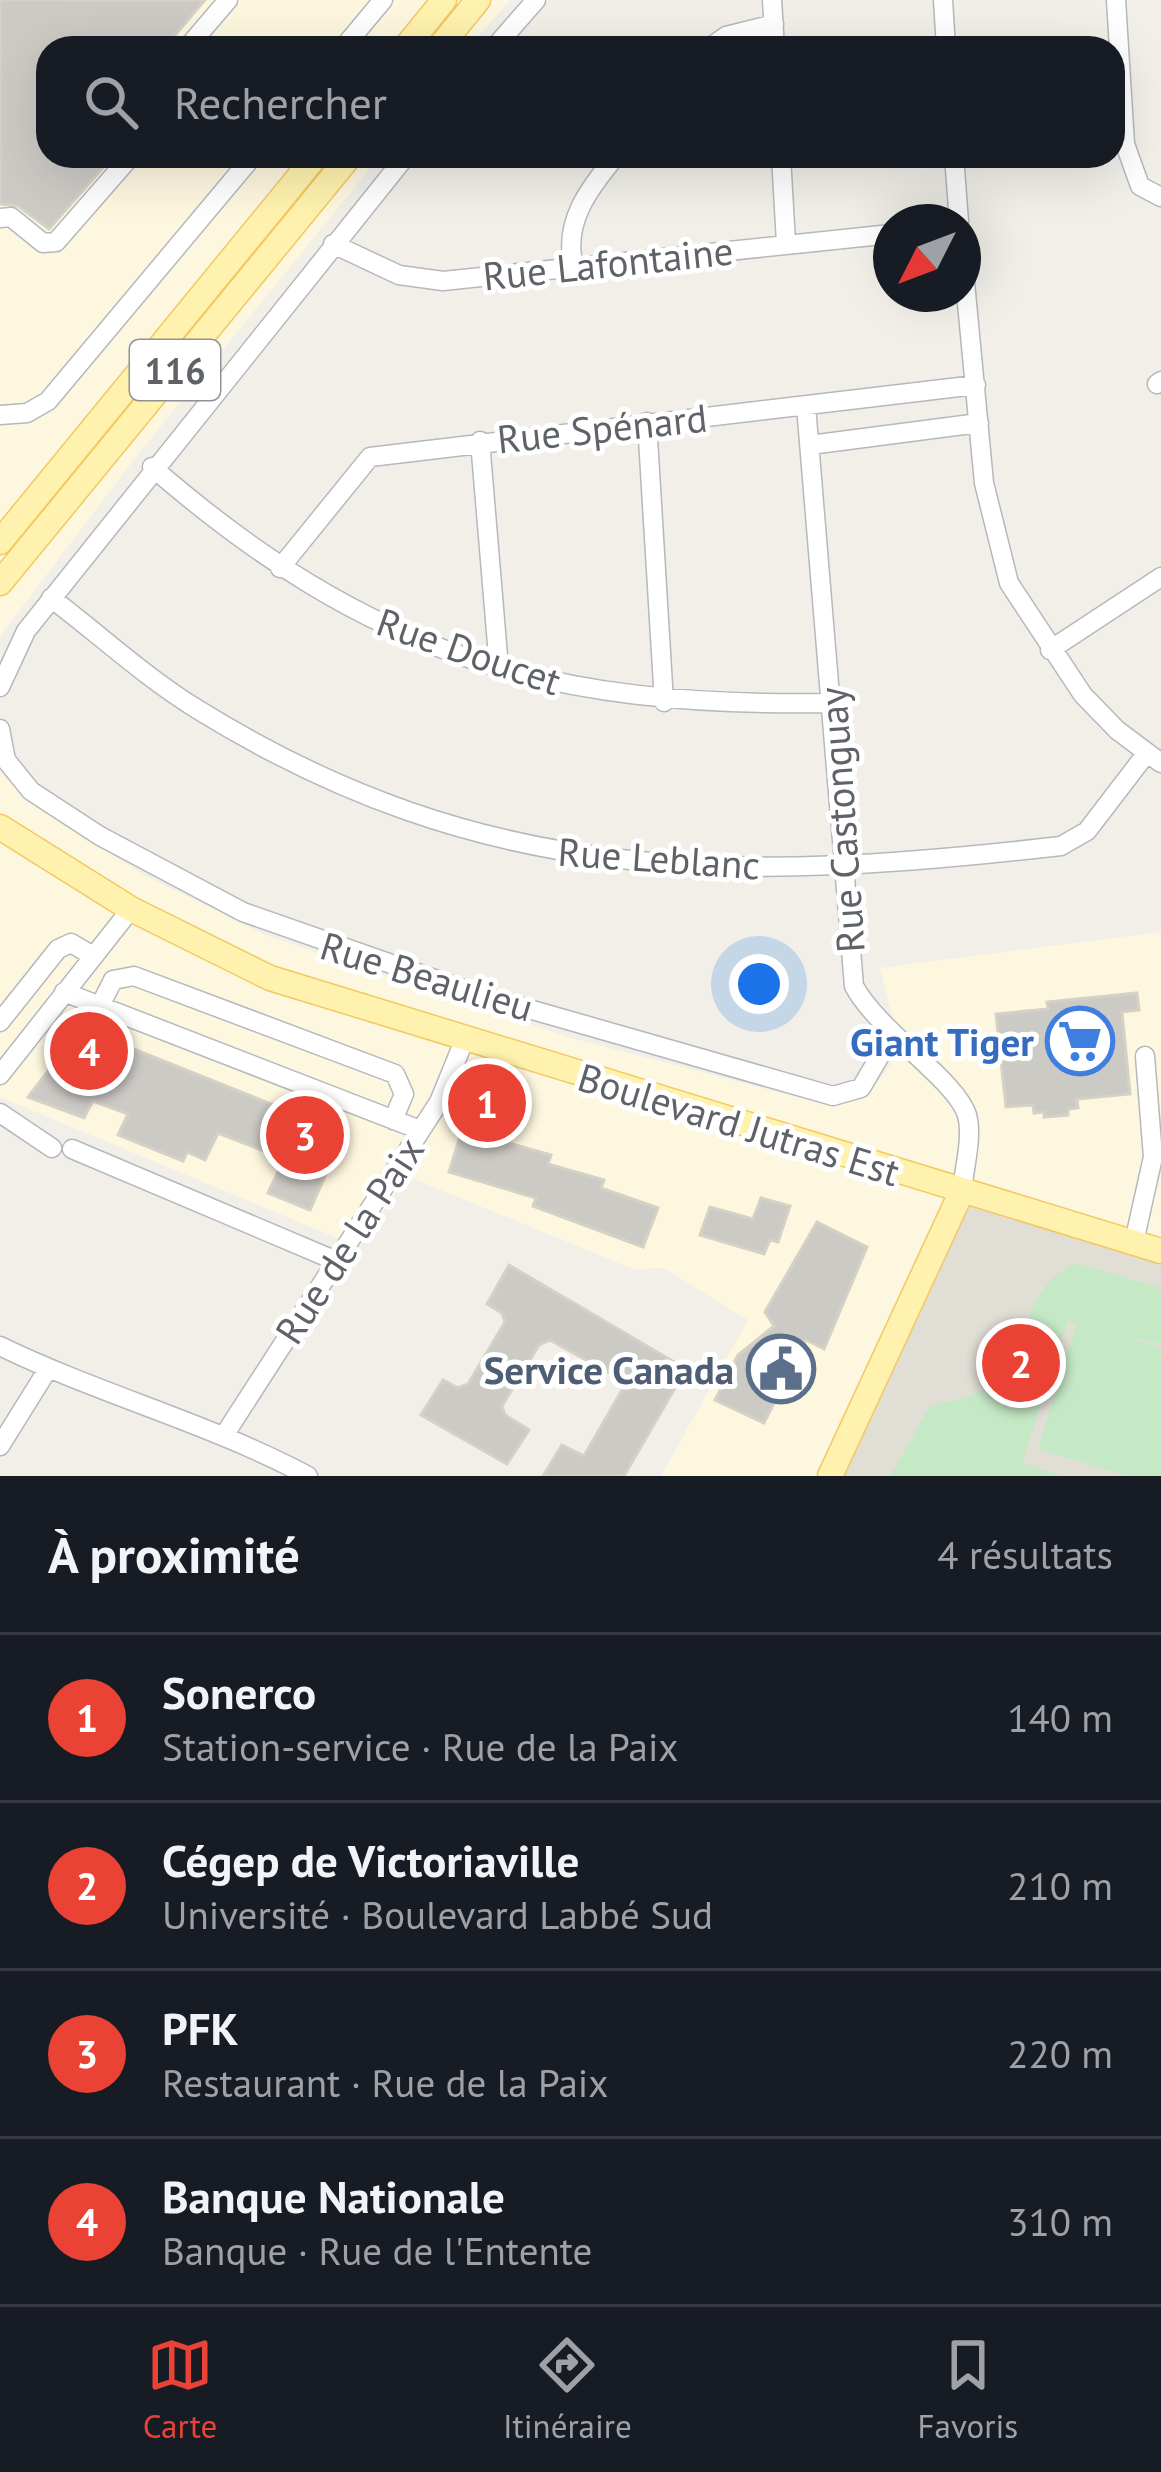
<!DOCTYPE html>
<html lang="fr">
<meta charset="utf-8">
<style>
:root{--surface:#171b24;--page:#242831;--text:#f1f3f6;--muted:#9ea1a6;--line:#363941;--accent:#ea4335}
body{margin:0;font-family:"PT Sans",sans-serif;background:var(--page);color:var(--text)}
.compass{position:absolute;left:873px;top:204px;width:108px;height:108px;border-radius:50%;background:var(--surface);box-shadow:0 12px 48px #0002;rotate:228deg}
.you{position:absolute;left:759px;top:984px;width:42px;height:42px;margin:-30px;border:9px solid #fff;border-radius:50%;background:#1a73e8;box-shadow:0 0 0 18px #1a73e833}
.badge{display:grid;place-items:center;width:78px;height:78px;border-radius:50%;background:var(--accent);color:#fff;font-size:39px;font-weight:700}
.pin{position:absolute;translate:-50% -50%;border:6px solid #fff;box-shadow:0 3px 12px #0006}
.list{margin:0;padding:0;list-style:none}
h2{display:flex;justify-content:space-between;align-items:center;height:156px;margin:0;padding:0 48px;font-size:51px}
h2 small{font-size:39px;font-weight:400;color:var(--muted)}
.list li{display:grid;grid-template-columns:78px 1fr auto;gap:36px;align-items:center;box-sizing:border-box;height:168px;padding:0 48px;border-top:3px solid var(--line)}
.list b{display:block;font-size:45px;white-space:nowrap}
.list p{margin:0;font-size:39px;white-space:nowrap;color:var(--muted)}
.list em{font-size:39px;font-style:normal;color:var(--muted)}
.icon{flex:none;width:66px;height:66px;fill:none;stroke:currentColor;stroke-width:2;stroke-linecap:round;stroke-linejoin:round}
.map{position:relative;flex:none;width:1161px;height:1476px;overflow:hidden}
.search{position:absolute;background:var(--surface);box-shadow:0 12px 48px #0002;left:36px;right:36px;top:36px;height:132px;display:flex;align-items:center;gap:30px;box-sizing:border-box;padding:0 42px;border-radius:36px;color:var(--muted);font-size:45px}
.sheet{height:828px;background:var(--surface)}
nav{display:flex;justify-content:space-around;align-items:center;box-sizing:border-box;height:168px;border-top:3px solid var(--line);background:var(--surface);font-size:33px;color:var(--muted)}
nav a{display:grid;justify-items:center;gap:6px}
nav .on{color:var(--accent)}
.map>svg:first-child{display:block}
.commercial{fill:#fef7e0}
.education{fill:#e1ded6}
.green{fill:#c5e8c5}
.building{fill:#cccac5;stroke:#d6d1c6;stroke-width:3}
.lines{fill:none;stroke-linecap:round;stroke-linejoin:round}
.minor-casing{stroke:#b5b8bc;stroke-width:21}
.major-casing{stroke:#f2c960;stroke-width:27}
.minor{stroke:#fff;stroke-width:18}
.major{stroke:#fff2af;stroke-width:24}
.labels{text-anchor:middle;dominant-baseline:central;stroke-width:10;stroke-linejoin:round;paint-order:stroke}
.shield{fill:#fff;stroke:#8f9295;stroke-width:3}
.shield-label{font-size:36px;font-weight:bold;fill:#5f6368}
.street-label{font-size:39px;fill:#5f6368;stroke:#fff}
.shop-label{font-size:39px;font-weight:bold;fill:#366cbe;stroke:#fff;text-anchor:end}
.service-label{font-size:39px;font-weight:bold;fill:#4e5e75;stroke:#fff;text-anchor:end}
</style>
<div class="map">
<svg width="1161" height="1476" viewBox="0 0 1161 1476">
<rect width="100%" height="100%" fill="#f1efe8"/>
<!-- commercial -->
<path class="commercial" d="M0 0H510L468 48H48V156H380L135 458 0 636Z
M0 772 25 799 144 875 265 935 571 1038 831 1106 866 1098 901 1050 880 968 1161 932V1251L829 1476H661L748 1320 664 1268 633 1269 407 1176 359 1247 0 1097Z"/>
<!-- education -->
<path class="education" d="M962 1191 1161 1251V1476H829Z"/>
<!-- green -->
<path class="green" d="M1075 1263 1161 1288V1344L1121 1335 1161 1348V1476H1128L1038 1449 1076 1324 1068 1321 1022 1463 1062 1476H890L930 1406C952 1400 984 1396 999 1378 1033 1336 1021 1291 1075 1263Z"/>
<!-- building -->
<path class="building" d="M0 0H205L164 48H48V156H103L109 161 49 229 18 206 0 204Z
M1137 993 1139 1010 1122 1012 1130 1094 1077 1099 1078 1108 1068 1109V1115L1044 1117V1112L1034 1113 1033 1105 1006 1107 996 1014 1048 1009 1047 1002Z
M81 1028 344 1133 310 1210 268 1193 284 1159 218 1133 205 1160 187 1152 183 1161 118 1135 128 1114 93 1101 84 1118 28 1097Z
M462 1130 551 1155 548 1164 604 1180 601 1188 658 1208 643 1247 533 1206 536 1198 449 1172Z
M761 1198 790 1206 778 1242 770 1240 764 1254 700 1235 710 1207 753 1219Z
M817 1222 867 1247 824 1349 806 1340 764 1423 715 1400 738 1355 774 1326 765 1312Z
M509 1265 686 1369 624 1476H543L562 1445 584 1456 622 1390 620 1379 550 1340 539 1345 502 1406 505 1415 529 1430 507 1464 421 1415 443 1380 458 1388 468 1384 505 1322 502 1313 487 1304Z"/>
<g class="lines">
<defs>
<path id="minor" d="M772 0 775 48
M943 0 946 48
M1116 0 1125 144 1140 186 1161 197
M187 48 228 0
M343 48 383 0
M494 48 536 0
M709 48 726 36 774 24
M781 156 786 243
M954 156 959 222
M0 218 11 217 43 243 56 242 131 156
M333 244 399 275 443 281 891 234
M963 261 984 483 1009 583 1083 695 1117 730 1161 763
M574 266C562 223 590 187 616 156
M1157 384 1161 381
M806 406 854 986C878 1031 956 1080 967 1115 973 1137 964 1168 962 1191
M0 415 27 413 48 401 253 156
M647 422 664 702
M480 441 499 668
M810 445 979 423
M152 467C370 656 548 708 833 703
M280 568 370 457 976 385
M51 598C100 635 145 677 197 709 486 888 736 883 1061 846L1087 831 1146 754
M1050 650 1161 577
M0 687 26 631 406 156
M0 729 6 760 31 791 100 836 243 912 480 995 833 1096 861 1088 891 1037
M64 992 420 1130
M100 1006 113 980 134 976 395 1074 404 1094 393 1120
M0 1022 58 949 71 943 93 956
M0 1075 131 909
M0 1113 52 1148
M72 1149 334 1260
M1134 1242 1153 1157 1145 1056
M0 1346C101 1395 209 1423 308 1476
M225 1434 439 1102 464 1041
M0 1446 48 1369"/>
<path id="major" d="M405 48 444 0
M439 48 478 0
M0 542 316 156
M0 583 350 156
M0 827 131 909 270 978 1161 1251
M830 1476 962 1191"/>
</defs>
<!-- minor casing -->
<use href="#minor" class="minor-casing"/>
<!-- major casing -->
<use href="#major" class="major-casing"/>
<!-- minor -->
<use href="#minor" class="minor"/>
<!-- major -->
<use href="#major" class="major"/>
</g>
<!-- icons -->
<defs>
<symbol id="supermarket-ring" viewBox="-11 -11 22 22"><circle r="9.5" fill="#fff" stroke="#3f7fe0" stroke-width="1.5"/><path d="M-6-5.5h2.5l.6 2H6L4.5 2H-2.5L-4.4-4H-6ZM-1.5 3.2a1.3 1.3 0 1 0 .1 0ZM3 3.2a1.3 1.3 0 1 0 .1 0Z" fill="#3f7fe0"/></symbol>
<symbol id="civic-ring" viewBox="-11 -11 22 22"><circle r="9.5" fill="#fff" stroke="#5c6f8a" stroke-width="1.5"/><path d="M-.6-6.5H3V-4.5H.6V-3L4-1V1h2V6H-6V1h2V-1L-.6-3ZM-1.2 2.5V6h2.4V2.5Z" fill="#5c6f8a"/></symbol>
</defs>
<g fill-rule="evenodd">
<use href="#supermarket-ring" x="1042" y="1003" width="76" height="76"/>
<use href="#civic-ring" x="743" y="1331" width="76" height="76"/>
</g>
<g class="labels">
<!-- shield labels -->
<rect class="shield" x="130" y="340" width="90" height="60" rx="9"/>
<g class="shield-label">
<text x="175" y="370">116</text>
</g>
<!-- street labels -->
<g class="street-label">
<text transform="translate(608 263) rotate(-6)">Rue Lafontaine</text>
<text transform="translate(602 428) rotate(-6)">Rue Spénard</text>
<text transform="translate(469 651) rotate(19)">Rue Doucet</text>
<text transform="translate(841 820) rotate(-94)">Rue Castonguay</text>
<text transform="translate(659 858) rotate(4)">Rue Leblanc</text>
<text transform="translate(427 976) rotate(17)">Rue Beaulieu</text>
<text transform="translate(739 1124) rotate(17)">Boulevard Jutras Est</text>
<text transform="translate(349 1240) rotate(-57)">Rue de la Paix</text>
</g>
<!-- shop labels -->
<g class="shop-label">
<text x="1034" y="1041">Giant Tiger</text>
</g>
<!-- service labels -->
<g class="service-label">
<text x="734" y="1369">Service Canada</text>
</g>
</g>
</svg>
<svg class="compass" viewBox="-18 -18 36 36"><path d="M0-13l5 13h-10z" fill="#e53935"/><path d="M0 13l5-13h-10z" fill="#9ea1a6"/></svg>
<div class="you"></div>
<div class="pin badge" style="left:487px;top:1103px">1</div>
<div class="pin badge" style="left:1021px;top:1363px">2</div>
<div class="pin badge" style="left:305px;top:1135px">3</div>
<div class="pin badge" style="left:89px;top:1051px">4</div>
<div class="search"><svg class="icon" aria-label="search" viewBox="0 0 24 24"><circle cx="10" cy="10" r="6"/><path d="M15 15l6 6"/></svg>Rechercher</div>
</div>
<section class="sheet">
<h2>À proximité<small>4 résultats</small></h2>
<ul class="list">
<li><span class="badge">1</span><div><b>Sonerco</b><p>Station-service · Rue de la Paix</p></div><em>140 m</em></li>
<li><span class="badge">2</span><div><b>Cégep de Victoriaville</b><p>Université · Boulevard Labbé Sud</p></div><em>210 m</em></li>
<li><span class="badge">3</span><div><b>PFK</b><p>Restaurant · Rue de la Paix</p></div><em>220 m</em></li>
<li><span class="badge">4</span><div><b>Banque Nationale</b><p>Banque · Rue de l'Entente</p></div><em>310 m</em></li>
</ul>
</section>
<nav>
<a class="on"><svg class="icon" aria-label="map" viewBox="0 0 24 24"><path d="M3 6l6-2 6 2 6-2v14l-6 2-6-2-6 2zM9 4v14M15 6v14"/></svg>Carte</a>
<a><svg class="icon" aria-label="directions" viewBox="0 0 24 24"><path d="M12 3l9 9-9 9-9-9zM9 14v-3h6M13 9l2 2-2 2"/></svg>Itinéraire</a>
<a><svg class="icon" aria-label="saved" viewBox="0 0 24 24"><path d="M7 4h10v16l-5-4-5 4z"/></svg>Favoris</a>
</nav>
